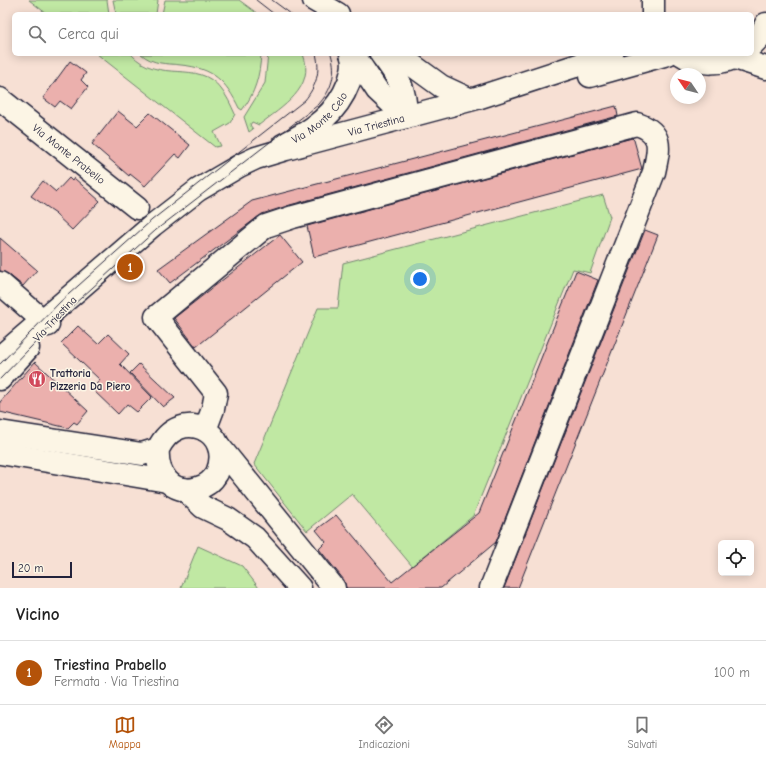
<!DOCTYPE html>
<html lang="it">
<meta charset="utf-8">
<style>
:root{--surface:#fff;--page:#f2f2f2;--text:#222;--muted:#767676;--line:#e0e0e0;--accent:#b45309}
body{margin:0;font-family:"Comic Neue",sans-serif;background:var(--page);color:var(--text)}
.controls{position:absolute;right:12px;bottom:12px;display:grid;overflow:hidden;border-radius:6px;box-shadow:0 2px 10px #0003}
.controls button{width:36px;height:36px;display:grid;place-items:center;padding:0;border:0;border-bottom:1px solid var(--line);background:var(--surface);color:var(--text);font:20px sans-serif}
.compass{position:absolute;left:670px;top:68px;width:36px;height:36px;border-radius:50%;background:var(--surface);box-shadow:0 2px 10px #0003;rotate:305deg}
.scale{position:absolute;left:12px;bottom:10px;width:60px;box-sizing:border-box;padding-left:4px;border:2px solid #22223b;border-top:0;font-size:11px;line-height:14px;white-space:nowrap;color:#22223b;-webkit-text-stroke:3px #fcf5e5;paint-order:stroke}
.you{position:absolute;left:420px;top:279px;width:14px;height:14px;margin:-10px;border:3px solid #fff;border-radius:50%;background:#1a73e8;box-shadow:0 0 0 6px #1a73e833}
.badge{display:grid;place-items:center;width:26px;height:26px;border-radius:50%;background:var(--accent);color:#fff;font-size:13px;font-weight:700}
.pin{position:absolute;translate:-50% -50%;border:2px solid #fff;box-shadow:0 1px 4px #0006}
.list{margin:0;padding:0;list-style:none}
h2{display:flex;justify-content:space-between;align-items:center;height:52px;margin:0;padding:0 16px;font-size:17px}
h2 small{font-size:13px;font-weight:400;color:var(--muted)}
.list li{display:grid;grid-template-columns:26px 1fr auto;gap:12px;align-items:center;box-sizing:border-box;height:64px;padding:0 16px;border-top:1px solid var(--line)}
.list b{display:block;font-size:15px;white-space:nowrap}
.list p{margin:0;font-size:13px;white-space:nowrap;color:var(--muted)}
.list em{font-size:13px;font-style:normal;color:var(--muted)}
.icon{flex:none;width:22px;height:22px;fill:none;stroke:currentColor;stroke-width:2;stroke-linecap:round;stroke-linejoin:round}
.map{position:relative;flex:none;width:766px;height:588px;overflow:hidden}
.search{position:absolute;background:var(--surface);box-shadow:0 2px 10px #0003;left:12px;right:12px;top:12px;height:44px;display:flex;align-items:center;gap:10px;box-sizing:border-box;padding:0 14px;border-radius:6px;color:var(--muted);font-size:15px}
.sheet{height:116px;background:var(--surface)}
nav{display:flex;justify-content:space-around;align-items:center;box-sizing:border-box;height:56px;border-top:1px solid var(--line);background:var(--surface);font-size:11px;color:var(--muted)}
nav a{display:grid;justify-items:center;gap:2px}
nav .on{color:var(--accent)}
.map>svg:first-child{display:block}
.green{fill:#c0e8a3;stroke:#71856f}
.building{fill:#ebb0ad;stroke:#22223b}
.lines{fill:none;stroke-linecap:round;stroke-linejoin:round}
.minor-casing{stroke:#22223b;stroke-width:25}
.tertiary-casing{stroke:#22223b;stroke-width:25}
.minor{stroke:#fcf5e5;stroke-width:22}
.tertiary{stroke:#fcf5e5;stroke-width:22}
.tram{stroke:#22223b;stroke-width:1}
.labels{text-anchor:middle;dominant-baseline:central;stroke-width:3;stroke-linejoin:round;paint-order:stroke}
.street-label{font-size:11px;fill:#22223b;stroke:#fcf5e5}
.poi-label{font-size:11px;font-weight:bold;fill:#22223b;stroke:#fcf5e5;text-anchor:start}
</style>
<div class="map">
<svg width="766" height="588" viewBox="0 0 766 588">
<rect width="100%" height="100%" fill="#f7e0d4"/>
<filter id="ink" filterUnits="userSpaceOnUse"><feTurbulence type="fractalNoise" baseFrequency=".025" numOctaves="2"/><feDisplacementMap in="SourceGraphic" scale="8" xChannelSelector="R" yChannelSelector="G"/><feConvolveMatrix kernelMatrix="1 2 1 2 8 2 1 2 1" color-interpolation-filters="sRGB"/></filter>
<g filter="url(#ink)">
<!-- green -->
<path class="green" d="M29 0H107L109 14H47Z
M113 0H158L156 14H116Z
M165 0H239L258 14H162Z
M97 54H131C159 85 198 58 221 89 227 96 231 105 235 114L230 123 214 132 221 146 215 147Z
M141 54H261C260 75 255 94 242 110L239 108C226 81 213 68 181 65 165 63 154 65 141 54Z
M268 54H303C316 88 282 107 259 125L252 122 250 125 253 129 249 132 244 117 265 83Z
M603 195 610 217 590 273 573 269 473 516 412 566 352 494 307 531 254 464 318 308H338L343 263Z
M198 546 242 566 259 588H181Z"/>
<!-- building -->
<path class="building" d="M70 61 86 73 81 80 88 87 71 109 60 101 55 107 43 98Z
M616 106 618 116 290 205 262 214 170 283 158 269 252 201Z
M118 111 137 126 150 113 190 145 180 158 175 154 145 186 130 174 129 176 92 144Z
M632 138 634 140 642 169 314 257 307 226Z
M69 178 72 181 74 178 100 201 72 230 55 214 56 213 31 196 43 181 56 192Z
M645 230 658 235 518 588H504Z
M280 235 302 262 196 347 174 318Z
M0 238 37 270 23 286 8 274 0 271Z
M576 271 598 280 496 542 441 588H346L344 580 319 549 326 542 316 530 336 515 392 582 479 513Z
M78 326 98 344 108 334 129 354 120 364 152 397 137 412 127 404 118 414 92 389 100 380 61 343Z
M35 362 88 411 77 424 74 422 68 428 0 412V402Z
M139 364 175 398 163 407 130 373Z"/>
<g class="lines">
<defs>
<g id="minor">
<path d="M314 0 338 14"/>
<path d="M353 54 377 90 406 117"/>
<path d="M381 54C398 76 406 88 406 117"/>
<path d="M397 54 441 86 469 99"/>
<path id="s1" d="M0 99 137 208"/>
<path id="s2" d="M283 145C312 131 337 114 349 82 352 72 355 63 351 54"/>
<path d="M0 283 48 325"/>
<path d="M205 430 213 409 216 393 156 317 266 226 293 217 637 124C664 133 659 149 654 172L491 588"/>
<path d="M0 432 142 454 158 449C180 404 235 432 217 473 213 480 206 486 198 488 171 496 156 473 158 449"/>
<path d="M219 446 334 588"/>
<path d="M0 453 167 481"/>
<path d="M184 489 203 507 228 519 255 538 300 588"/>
</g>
<g id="tertiary">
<path d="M653 0V14"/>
<path d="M752 45 759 38 766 24"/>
<path d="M681 54C698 66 724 65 741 54"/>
<path d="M735 58 766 68"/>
<path d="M590 76 668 54"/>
<path id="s3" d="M0 357 153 225 198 190 239 166 256 158 286 149 477 98 612 54"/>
<path d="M0 379 28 348"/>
</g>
</defs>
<!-- minor casing -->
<use href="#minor" class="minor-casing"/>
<!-- tertiary casing -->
<use href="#tertiary" class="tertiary-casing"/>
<!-- minor -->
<use href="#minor" class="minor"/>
<!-- tertiary -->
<use href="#tertiary" class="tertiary"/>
<!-- tram -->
<path class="tram" d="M256 0 274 14
M272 0 291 14
M0 364 60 302 152 220 305 100C316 86 321 72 316 54
M0 379 60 317 156 230 318 105C332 90 337 73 331 54"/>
</g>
</g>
<!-- icons -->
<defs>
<symbol id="restaurant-disc" viewBox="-11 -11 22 22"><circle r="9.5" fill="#d1495b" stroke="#fcf5e5"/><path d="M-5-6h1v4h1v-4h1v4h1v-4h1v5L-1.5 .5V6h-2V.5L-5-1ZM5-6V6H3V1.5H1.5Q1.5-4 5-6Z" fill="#fff"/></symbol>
</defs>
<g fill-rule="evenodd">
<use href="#restaurant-disc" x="27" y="369" width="20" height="20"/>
</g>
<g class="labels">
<!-- street labels -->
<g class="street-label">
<text stroke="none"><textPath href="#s2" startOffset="46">Via Monte Celo</textPath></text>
<text stroke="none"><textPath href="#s3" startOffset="450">Via Triestina</textPath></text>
<text stroke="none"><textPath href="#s1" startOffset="88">Via Monte Prabello</textPath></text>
<text transform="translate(55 319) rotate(-47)">Via Triestina</text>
</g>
<!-- poi labels -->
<g class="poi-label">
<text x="50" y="373">Trattoria<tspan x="50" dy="13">Pizzeria Da Piero</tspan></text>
</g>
</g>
</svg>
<div class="controls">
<button><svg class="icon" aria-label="locate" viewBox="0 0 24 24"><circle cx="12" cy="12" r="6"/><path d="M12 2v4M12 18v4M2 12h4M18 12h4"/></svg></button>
</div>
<svg class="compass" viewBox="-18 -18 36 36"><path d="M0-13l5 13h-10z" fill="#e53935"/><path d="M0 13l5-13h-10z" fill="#767676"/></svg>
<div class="scale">20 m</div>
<div class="you"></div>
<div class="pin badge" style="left:130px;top:267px">1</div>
<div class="search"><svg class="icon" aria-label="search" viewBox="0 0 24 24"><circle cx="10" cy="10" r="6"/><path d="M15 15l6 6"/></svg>Cerca qui</div>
</div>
<section class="sheet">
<h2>Vicino<small></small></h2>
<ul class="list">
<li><span class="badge">1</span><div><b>Triestina Prabello</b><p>Fermata · Via Triestina</p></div><em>100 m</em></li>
</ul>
</section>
<nav>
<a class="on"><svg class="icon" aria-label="map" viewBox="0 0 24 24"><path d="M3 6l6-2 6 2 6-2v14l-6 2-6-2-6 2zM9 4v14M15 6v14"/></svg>Mappa</a>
<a><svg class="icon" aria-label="directions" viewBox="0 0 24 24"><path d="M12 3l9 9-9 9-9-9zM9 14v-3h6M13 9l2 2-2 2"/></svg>Indicazioni</a>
<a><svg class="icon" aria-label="saved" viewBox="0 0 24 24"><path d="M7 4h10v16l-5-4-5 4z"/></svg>Salvati</a>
</nav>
